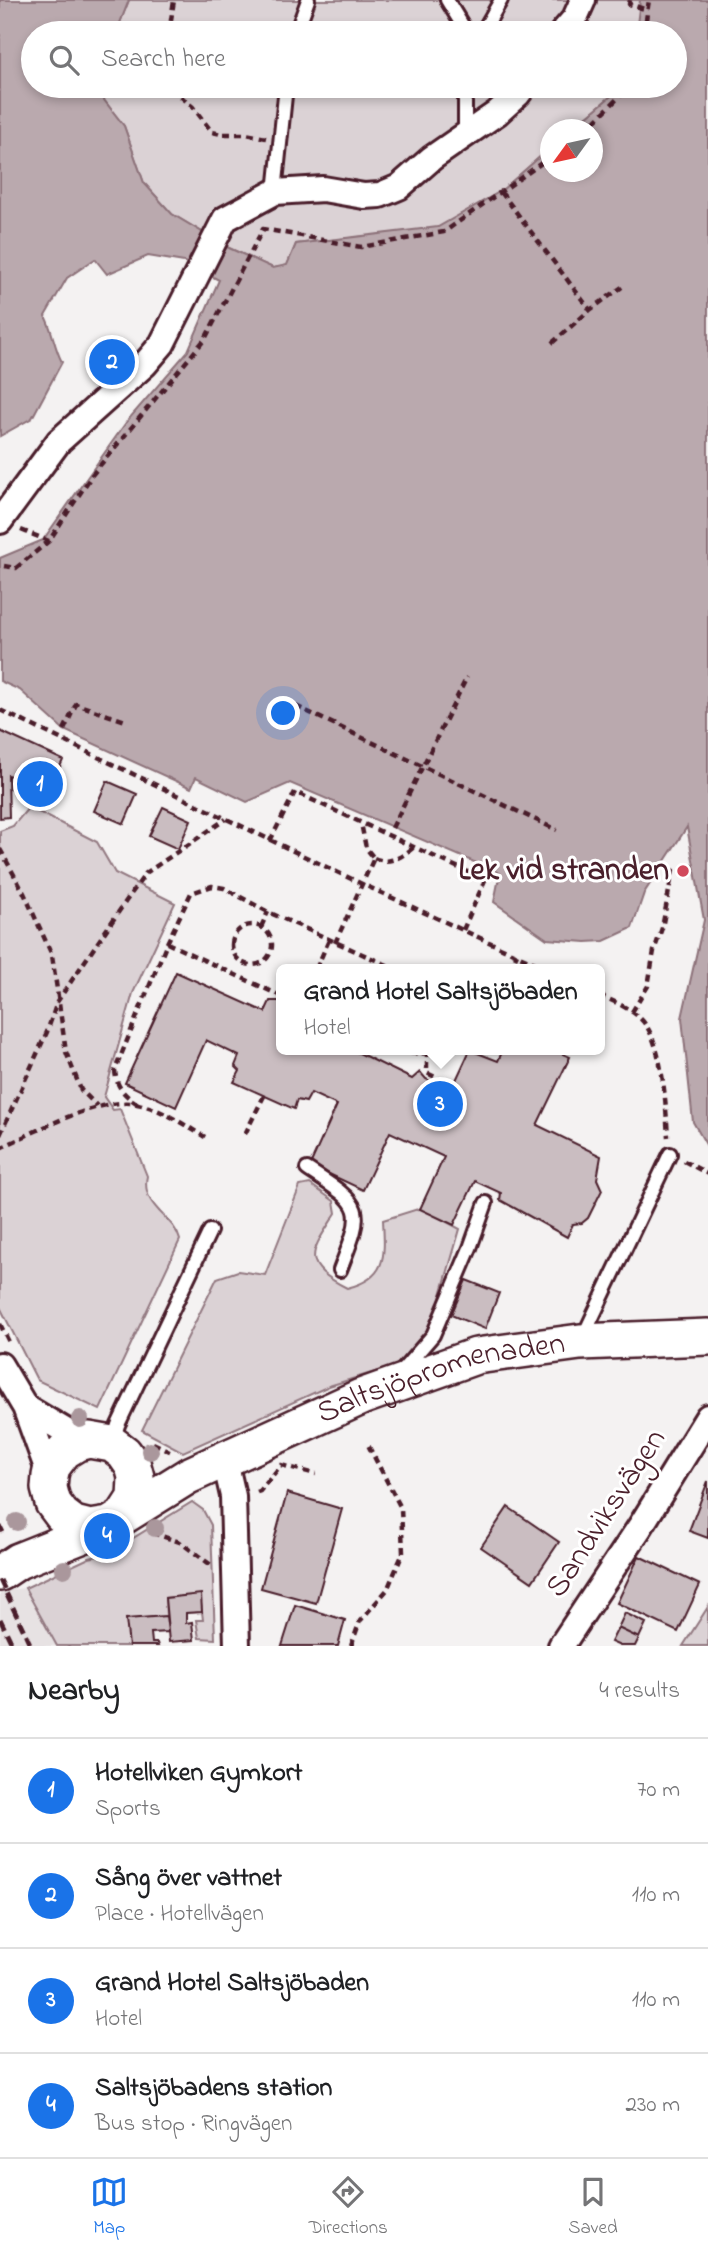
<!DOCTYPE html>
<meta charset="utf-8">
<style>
:root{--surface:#fff;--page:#f2f2f2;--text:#202124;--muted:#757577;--line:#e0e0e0;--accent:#1a73e8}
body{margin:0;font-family:"Indie Flower",sans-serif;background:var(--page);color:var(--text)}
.compass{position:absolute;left:540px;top:119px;width:63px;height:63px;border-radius:50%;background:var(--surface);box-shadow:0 4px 10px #0003;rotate:237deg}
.you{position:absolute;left:284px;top:714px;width:24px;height:24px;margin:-18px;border:5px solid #fff;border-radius:50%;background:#1a73e8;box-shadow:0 0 0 10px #1a73e833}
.badge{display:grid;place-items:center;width:46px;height:46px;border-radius:50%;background:var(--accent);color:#fff;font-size:23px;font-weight:700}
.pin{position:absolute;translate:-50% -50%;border:4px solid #fff;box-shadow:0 2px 7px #0006}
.popup{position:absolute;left:276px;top:964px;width:329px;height:91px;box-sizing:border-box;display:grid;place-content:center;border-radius:10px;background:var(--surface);filter:drop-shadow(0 2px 5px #0005);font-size:23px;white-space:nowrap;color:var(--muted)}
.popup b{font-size:26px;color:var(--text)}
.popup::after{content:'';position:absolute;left:50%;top:100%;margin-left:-14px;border:14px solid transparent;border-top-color:var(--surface)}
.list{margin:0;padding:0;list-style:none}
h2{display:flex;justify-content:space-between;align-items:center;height:91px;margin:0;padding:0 28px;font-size:30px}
h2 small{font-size:23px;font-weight:400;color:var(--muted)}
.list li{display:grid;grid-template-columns:46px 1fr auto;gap:21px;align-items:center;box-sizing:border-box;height:105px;padding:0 28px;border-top:2px solid var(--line)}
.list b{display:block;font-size:26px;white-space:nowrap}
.list p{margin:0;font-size:23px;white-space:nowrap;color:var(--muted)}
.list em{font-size:23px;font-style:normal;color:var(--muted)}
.icon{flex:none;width:38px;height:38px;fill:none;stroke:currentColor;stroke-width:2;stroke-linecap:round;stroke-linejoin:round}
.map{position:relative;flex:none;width:708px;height:1646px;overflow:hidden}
.search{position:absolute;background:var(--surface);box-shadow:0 4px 10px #0003;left:21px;right:21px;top:21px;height:77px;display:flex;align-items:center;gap:18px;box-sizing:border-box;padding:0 24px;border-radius:38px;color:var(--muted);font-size:26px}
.sheet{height:511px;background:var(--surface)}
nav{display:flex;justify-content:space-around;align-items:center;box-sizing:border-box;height:98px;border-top:2px solid var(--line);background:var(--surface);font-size:19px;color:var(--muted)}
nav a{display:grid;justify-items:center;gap:4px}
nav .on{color:var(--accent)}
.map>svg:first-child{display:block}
.built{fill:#e7e2e3}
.green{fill:#dbd2d5;stroke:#927880;stroke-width:2}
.water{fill:#baa9ae;stroke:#8d727a;stroke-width:2}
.building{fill:#cabdc1;stroke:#4a1f2b;stroke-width:2}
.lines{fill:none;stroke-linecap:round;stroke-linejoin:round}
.lane-casing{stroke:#4a1f2b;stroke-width:18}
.street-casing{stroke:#4a1f2b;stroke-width:30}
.secondary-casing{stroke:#4a1f2b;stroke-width:40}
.path{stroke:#4a1f2b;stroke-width:4.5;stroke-dasharray:7 5;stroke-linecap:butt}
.lane{stroke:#fff;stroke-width:12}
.street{stroke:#fff;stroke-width:24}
.secondary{stroke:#fff;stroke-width:35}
.rail{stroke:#4a1f2b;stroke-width:5;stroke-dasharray:10 5;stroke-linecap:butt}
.tree{fill:#aa979c}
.poi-dot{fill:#d1495b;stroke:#fff;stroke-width:2.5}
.labels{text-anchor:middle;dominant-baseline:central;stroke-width:6;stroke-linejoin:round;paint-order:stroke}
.poi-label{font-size:32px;font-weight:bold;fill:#4a1f2b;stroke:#fff;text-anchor:end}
.street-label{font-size:32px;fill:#4a1f2b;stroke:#fff}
</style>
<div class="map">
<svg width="708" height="1646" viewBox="0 0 708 1646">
<rect width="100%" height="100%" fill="#f4f2f2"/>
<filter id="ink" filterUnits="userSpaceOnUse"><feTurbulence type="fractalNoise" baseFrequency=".0143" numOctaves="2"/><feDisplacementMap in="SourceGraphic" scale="14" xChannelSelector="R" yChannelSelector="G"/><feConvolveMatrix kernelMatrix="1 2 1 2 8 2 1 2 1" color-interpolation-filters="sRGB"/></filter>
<g filter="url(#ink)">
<!-- built -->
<path class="built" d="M25 1588 45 1623 57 1646H0V1591Z"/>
<!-- green -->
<path class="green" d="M129 0H642L637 33H116Z
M106 86H623L572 129 550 130V148L501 191 438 228 296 244 287 266 273 268 229 248 172 214 144 183 124 126 104 100Z
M29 807 97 842 115 873 175 903 133 993 104 1097 113 1110 120 1109 147 1176C140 1207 175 1217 180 1240L100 1410 37 1380 0 1307V831L13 826Z
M310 1184 334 1201 336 1213C312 1251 298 1263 347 1288 387 1278 385 1257 383 1220L421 1208 460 1229 430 1333 401 1364 329 1386 183 1452 142 1430 217 1278 238 1271 265 1275 300 1186Z
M192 1502 203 1510 211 1525 215 1639 199 1638 196 1620H203L200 1595 165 1598 166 1616 127 1620 129 1646H57L25 1588 89 1558 107 1554Z
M708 1607V1646H683Z"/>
<!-- water -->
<path class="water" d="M0 0H129L116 33H33V86H106L104 100 124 126 144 183 172 214 229 248 273 268 287 265 296 244 438 227 501 191 550 148V172H592V130L572 129 623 86H675V33H636L640 0H708V1148L693 1122 682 1018 704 920 687 827 644 893 632 928 604 941 586 942 547 939 494 902 500 873 290 783 247 802 196 777 191 788 64 730 20 690 0 681V558L43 540 127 421 188 351 219 280 184 262 148 256 107 274 95 259 67 278 45 316C53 331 54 347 62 362L32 418 0 436Z"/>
<!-- building -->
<path class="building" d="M0 731 63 760 48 794 8 775 9 817 0 818Z
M107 781 137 794 124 824 94 811Z
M163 807 191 820 178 849 149 836Z
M176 972 265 1012 270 1001H281V1050H353L412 1079 420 1072 426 1079 451 1091 470 1050 498 1061 503 1050H554L570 1057 537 1125 601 1156 597 1179 602 1190 588 1218 582 1223 573 1224 567 1237 500 1200 501 1193 475 1181 454 1225 420 1209 444 1157 390 1132 363 1190 310 1165 337 1105 311 1093 306 1102 297 1100 294 1109 234 1082 240 1071 235 1066 239 1056 206 1040 176 1107 125 1083Z
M466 1280 499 1293 485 1329 451 1315Z
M708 1481V1538L689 1531Z
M287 1493 342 1509 316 1603 261 1588Z
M508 1507 559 1542 532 1582 481 1547Z
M639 1556 700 1585 678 1632 617 1603Z
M201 1594 202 1612 186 1613V1623L192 1622 194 1640 169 1642 165 1598Z
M295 1605 345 1620 338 1646H282Z
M625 1613 646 1623 639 1638 618 1628Z
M166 1616 168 1632 151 1633 152 1643H157L158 1646H129L126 1619Z
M618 1628 639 1638 635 1646H620L611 1642Z"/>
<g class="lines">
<defs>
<path id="lane" d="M447 0 467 33
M296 33 308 0
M482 33 501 0
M465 135V86
M275 192 286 86
M307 1169C365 1207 365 1206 340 1270
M583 1337 670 1154
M401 1372 433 1335 470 1248 486 1203
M112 1444 118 1425 210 1231"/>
<path id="street" d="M562 33 575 18 583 0
M0 521 59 441 145 364 162 344 225 219 275 192 323 189 364 196 380 195 399 187 432 158 497 113 518 94 524 86
M0 1365 25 1407 50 1476
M25 1407 67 1432 89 1440
M225 1461 233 1496 237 1646
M561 1646 640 1527 708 1417"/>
<g id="secondary">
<path id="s1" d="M124 1515 135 1498 136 1477 133 1466 124 1453 112 1444 89 1440 77 1443 64 1451 52 1467 50 1476 49 1488 53 1503 62 1515 74 1524 90 1528 109 1525 188 1476 361 1397 476 1356 580 1342 708 1337"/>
<path d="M0 1573 18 1561 106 1526"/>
</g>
</defs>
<!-- lane casing -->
<use href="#lane" class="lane-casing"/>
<!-- street casing -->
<use href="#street" class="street-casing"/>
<!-- secondary casing -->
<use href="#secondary" class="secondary-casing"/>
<!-- path -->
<path class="path" d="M630 0 629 4 647 10
M169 33 174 0
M644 33 649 0
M175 86 178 94 193 107 212 132 221 134H246L266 138
M586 130 630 86
M501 192 590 310
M552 343 590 310 622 287
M21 530 49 541 92 475 205 339 263 229 361 247 444 232 550 157
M4 566 16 568 49 541
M285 701 557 830
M0 710 362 884 548 969
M64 730 76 704 128 722
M392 828 467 677
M270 841 295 792 485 880 463 930
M0 849 24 893 52 955 66 1052 81 1090 97 1106
M374 858C390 865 402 857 414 847
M232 945a20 20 0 1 1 40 0a20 20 0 1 1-40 0Z
M261 927 268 912
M167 943 191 893 212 886 224 888 268 912 396 969
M335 943 374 858 366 848 361 823
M316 969 329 940
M510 969 517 954
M599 995C615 1002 635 1010 645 1024 663 1048 666 1107 668 1137
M632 1012 648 986 654 951 662 928 674 864
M398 1050C414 1055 427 1054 443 1050
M427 1050V1073L453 1086
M138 1104C124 1095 116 1087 115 1070L167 943 281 996
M245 1134 264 1096
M0 1135 47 1032 57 1002 126 901 146 873 226 819
M0 1148C35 1132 100 1096 137 1104 161 1108 184 1125 205 1137
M684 1161 708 1174
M0 1324 10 1344
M153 1443 174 1453
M257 1492 260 1491 281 1465 316 1474
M0 1526 5 1536
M152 1533 180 1542 211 1565
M351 1646 360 1621 387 1590 403 1553 401 1508 368 1445"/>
<!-- lane -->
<use href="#lane" class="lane"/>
<!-- street -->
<use href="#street" class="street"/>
<!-- secondary -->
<use href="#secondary" class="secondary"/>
<!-- rail -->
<path class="rail" d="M0 1580 31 1646
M0 1619 13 1646"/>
</g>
<!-- trees -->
<g class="tree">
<circle cx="80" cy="1419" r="9"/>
<circle cx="150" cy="1451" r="9"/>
<circle cx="17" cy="1522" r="9"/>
<circle cx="155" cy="1528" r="9"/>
<circle cx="64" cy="1569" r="9"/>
</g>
</g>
<!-- markers -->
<circle class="poi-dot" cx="683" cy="871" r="7"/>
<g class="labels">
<!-- poi labels -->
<g class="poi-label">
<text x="669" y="871">Lek vid stranden</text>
</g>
<!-- street labels -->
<g class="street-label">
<text stroke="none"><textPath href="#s1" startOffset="623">Saltsjöpromenaden</textPath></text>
<text transform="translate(607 1514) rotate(-57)">Sandviksvägen</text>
</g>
</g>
</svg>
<svg class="compass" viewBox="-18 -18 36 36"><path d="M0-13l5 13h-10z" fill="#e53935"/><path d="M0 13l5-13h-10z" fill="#757577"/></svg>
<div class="you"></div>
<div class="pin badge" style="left:40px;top:784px">1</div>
<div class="pin badge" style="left:112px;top:362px">2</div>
<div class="pin badge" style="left:440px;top:1104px">3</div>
<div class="popup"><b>Grand Hotel Saltsjöbaden</b>Hotel</div>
<div class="pin badge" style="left:107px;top:1536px">4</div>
<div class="search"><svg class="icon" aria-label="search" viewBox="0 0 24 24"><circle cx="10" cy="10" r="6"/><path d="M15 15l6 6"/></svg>Search here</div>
</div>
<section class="sheet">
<h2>Nearby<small>4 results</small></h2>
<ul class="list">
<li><span class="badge">1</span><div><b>Hotellviken Gymkort</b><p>Sports</p></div><em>70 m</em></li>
<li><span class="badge">2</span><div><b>Sång över vattnet</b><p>Place · Hotellvägen</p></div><em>110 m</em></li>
<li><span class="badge">3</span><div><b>Grand Hotel Saltsjöbaden</b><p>Hotel</p></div><em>110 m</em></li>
<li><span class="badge">4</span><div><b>Saltsjöbadens station</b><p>Bus stop · Ringvägen</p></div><em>230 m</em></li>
</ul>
</section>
<nav>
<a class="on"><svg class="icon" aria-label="map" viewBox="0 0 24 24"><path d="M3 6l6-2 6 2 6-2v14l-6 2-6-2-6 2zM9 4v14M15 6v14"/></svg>Map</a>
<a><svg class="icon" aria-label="directions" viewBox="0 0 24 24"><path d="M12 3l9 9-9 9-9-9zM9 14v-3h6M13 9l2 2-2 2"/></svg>Directions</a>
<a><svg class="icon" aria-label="saved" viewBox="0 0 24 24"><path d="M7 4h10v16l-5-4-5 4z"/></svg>Saved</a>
</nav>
